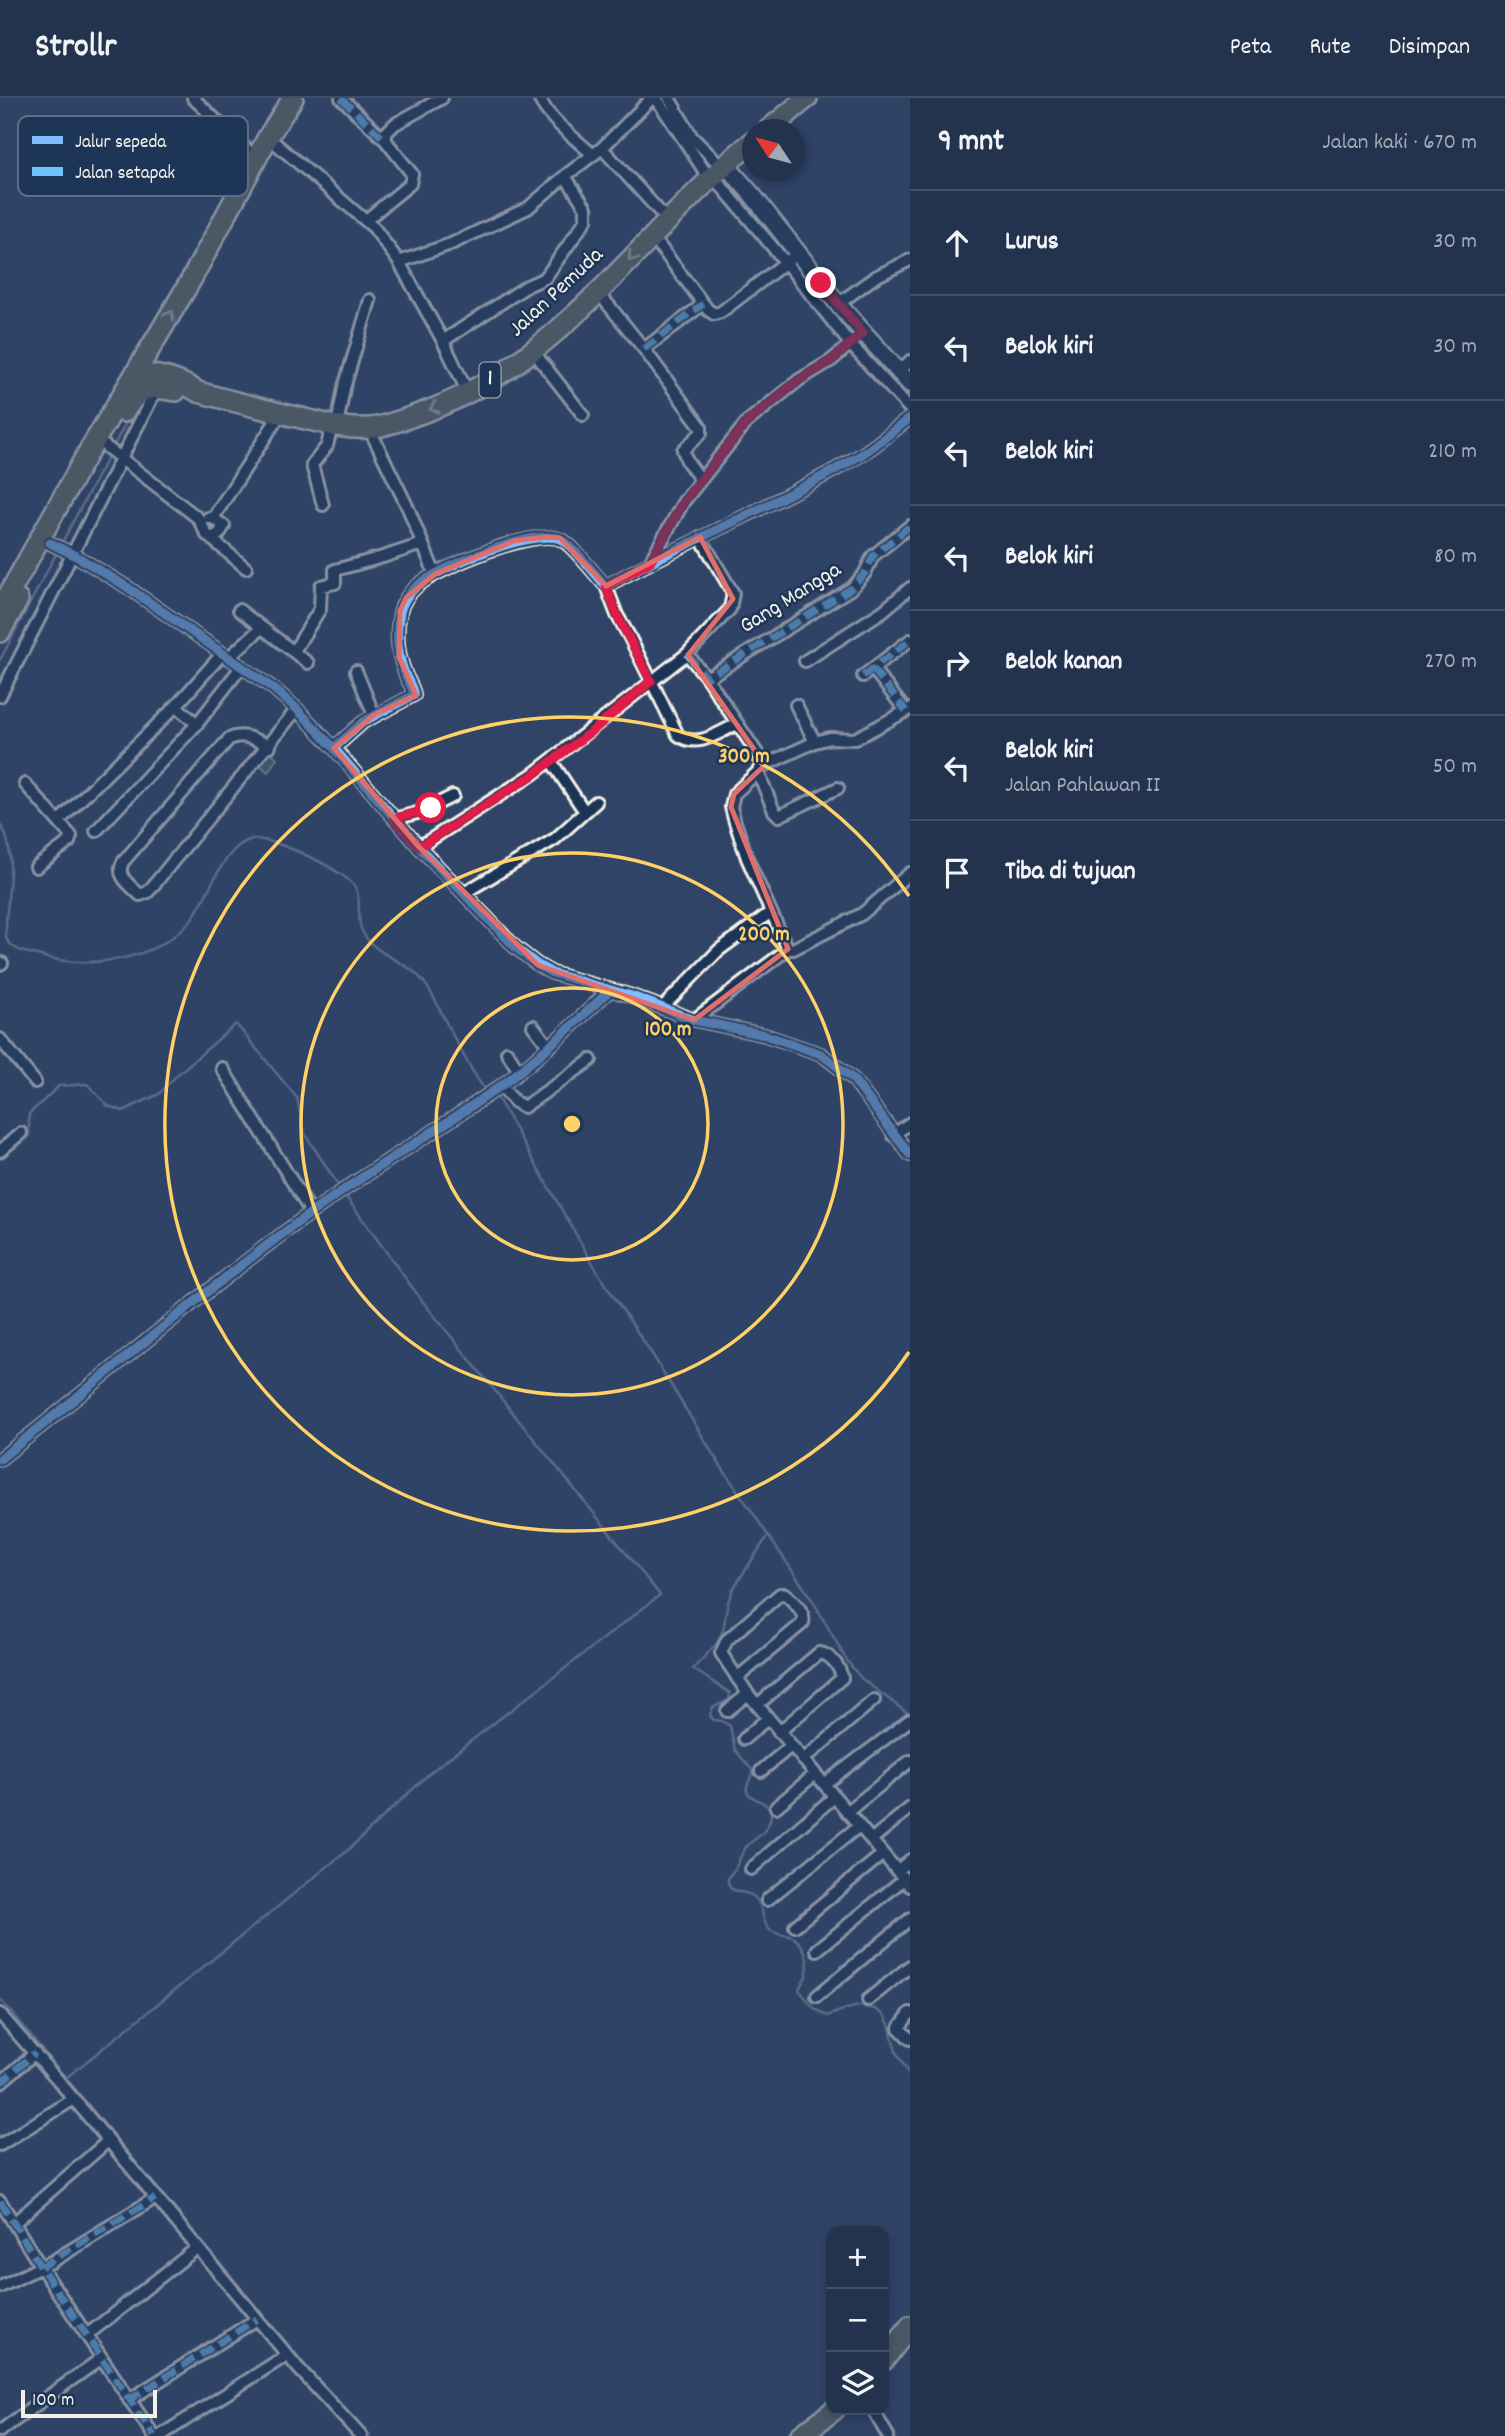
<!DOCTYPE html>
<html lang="id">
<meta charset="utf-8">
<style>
:root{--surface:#24334d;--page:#2c3b54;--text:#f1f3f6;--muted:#a3aab6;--line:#414e65}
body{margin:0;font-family:Dekko,sans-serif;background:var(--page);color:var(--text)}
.controls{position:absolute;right:21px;bottom:21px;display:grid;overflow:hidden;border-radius:14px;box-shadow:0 4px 10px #0003}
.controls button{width:63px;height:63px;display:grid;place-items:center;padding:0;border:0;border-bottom:2px solid var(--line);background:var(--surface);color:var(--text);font:35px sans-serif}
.compass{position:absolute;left:742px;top:21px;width:63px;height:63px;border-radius:50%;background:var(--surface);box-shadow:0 4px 10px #0003;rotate:306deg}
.scale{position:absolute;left:21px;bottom:18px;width:136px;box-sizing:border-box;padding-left:7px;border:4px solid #f4f1e8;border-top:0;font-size:19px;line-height:24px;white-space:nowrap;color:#f4f1e8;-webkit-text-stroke:5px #1d3557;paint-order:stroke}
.stop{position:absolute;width:21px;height:21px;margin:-16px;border:5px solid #e11d48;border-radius:50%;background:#fff}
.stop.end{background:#e11d48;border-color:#fff;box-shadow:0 2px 7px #0008}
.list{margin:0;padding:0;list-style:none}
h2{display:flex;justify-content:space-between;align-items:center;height:91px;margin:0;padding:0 28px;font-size:30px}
h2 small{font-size:23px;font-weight:400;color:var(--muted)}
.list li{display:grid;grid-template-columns:46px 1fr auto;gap:21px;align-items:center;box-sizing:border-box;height:105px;padding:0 28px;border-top:2px solid var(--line)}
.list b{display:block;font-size:26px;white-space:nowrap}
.list p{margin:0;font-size:23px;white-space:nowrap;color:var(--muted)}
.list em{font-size:23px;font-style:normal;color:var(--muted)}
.icon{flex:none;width:38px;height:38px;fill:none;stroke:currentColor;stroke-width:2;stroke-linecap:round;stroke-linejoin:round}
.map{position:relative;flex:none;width:910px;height:2338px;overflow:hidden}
header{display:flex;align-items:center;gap:42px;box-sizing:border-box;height:98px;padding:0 35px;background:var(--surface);border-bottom:2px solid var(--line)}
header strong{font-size:33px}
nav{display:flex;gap:38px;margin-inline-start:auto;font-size:24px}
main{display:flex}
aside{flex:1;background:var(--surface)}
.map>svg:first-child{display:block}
.green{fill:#4b7376;stroke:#a0b2af;stroke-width:2}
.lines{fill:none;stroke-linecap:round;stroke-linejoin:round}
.stream{stroke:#8a9eb0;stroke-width:2.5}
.street-casing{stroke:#f4f1e8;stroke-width:16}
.secondary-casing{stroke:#f4f1e8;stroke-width:21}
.highway-casing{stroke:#f4f1e8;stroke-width:24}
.street{stroke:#1d3557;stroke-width:10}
.secondary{stroke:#1d3557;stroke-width:16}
.highway{stroke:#6b7165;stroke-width:19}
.quiet{stroke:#70c2fc;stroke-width:7;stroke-dasharray:14 7;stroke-linecap:butt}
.cycleway-casing{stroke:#1d3557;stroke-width:13}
.cycleway{stroke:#80bcff;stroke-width:9}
.oneway{stroke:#bdbeb4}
.route{stroke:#e11d48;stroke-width:9}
.marked{fill:none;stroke:#e06e6b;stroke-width:5;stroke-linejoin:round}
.ring{fill:none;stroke:#ffd166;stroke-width:3.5}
.labels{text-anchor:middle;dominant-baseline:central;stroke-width:5;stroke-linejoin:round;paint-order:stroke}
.shield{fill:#1d3557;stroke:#b4b9bc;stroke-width:2}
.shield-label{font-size:21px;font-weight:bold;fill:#f4f1e8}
.street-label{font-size:23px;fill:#f4f1e8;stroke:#1d3557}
.key{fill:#1d3557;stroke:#5e6d82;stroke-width:2}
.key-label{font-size:19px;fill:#f4f1e8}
.centre{fill:#ffd166;stroke:#1d3557;stroke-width:3.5}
.ring-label{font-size:21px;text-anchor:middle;font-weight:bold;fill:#ffd166;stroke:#1d3557;stroke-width:5;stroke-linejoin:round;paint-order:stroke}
</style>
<header>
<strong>Strollr</strong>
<nav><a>Peta</a><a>Rute</a><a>Disimpan</a></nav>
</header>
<main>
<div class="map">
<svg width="910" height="2338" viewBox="0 0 910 2338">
<rect width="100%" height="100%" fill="#304467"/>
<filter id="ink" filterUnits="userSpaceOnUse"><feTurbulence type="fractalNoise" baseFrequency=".0143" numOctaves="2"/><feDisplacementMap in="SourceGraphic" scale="14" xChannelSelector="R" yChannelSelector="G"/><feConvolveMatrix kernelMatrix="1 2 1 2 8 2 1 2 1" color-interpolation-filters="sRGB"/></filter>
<g filter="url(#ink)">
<!-- green -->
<path class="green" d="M268 651 277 660 268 674 257 664Z"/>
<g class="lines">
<!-- stream -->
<path class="stream" d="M729 87 790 158
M707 98 717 88
M833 212 853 237
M857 243 910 299
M542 259 601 205
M280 326 328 336
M376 340C435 326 489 300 537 264
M113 349 128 321
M60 448 110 355
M0 562 57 454
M0 726C20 753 4 807 6 840 12 852 24 854 37 857 86 872 155 864 190 823 208 802 223 746 253 741 273 739 348 773 356 791 362 804 356 821 362 833 374 858 407 862 423 883 432 894 438 908 444 920 453 938 462 955 472 972 477 979 480 988 487 993
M493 996 498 1001 600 1178 652 1256 718 1364 813 1503 847 1563 862 1581 910 1617
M0 1061 29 1039V1016L59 988 87 986 108 1008 123 1013 159 996 178 976 236 926 297 1000 305 1036 340 1090
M767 1439 733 1491 728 1504 723 1532 717 1545 693 1571 730 1595 729 1602 712 1610 710 1618 714 1622 722 1623 730 1628 735 1652 753 1673C753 1680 745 1686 747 1693 749 1705 785 1701 765 1732 761 1738 754 1741 749 1746 742 1753 740 1760 736 1769 733 1775 725 1779 729 1788 734 1796 746 1793 753 1798 765 1807 760 1821 769 1831 775 1837 781 1836 789 1838 804 1842 811 1864 806 1878 804 1884 800 1886 799 1892L814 1910 827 1918 846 1911 859 1908 875 1911 884 1917 889 1926 896 1954 910 1978
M0 1901 65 1979
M66 1980 348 1752 432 1673 660 1497 420 1200 344 1096
M69 1984 329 2296
M343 2311 370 2338"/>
<defs>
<path id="street" d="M193 0 258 62
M341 0 386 43
M539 0C549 22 575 40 593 57
M656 0 709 80
M669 0 692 39 722 69
M268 39 374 130 399 164 443 243 468 295
M602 50 668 123
M712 77 786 165 851 247 910 311
M366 122 410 86 412 76 386 43V35L395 26 442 0
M652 138 708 212 714 216 721 214 790 161
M399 164 451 146 528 110 565 78 602 50 652 0
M598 194 644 251 701 329V335L683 352 687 363 700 381
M838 206 875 179 910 162
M443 243 527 188 545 180 586 122V110L565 78
M644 251 703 206
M533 253 583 317
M899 274 910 263
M337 327 344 290 370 202
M369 330 408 410 435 476
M105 348 198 420 207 437 246 470
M323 407 312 367 327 348 332 327
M208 420H213L224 428 219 436 211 440
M213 420 281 315
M50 445 78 459 127 489 274 591 297 611 334 650 419 749 515 849 538 867 552 875 632 898 694 922 765 937 821 956 853 981 910 1057
M651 462 684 403 747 324 799 282 832 262 863 235
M606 488 617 517 629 538 678 637C697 651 718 635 737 626
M239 512 308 565
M294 553 320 511 321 488 335 485V472L383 459 422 446
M687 556 707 580 852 490 865 475 873 458 910 428
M228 560 257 534
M805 563 883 513 910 490
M873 571 906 613
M356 573 374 617
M863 578 910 542
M707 580 765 667
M0 598 157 290
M796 607 815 644
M197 626 242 568
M270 648C255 642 244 634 229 641L123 764C115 778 131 788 140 797L148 794 297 611
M334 650 363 624 414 597C413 590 409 584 406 578 398 558 395 536 400 515 402 504 409 495 417 488 438 470 537 428 562 442 574 448 595 477 606 488 687 443 774 408 854 361 874 350 892 333 910 320
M551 663 585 714
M758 674 774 713 779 718 838 690
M25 686 71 738 69 744 36 769
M394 721 421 714 453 698
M59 723 176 608
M96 733 197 626 176 608 222 556
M419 749 533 676 687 556 730 511 733 495 700 439
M464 795 555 741 596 704
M771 814 788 851
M0 866 2 865
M662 910 719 852 771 814 747 760 734 721 731 709 734 696 765 667 815 644 830 640 855 641 910 611
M694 922 788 851H793L862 816 910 775
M533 928 549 949
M0 941 35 984
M507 954 519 973
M222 970 311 1114
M501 988 515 1004 524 1009 591 962
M893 1037 910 1025
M0 1053 21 1035
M0 1361C103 1280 202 1194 308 1117 371 1071 439 1032 502 987 541 958 575 925 610 892
M737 1580 803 1525C806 1514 793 1503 785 1496H780L727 1542 721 1555 748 1596 824 1686 910 1622
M757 1607 819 1555C831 1556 840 1569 842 1580L779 1634
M727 1613 748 1596
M744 1641 768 1620
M803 1662 874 1602
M761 1673 791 1648
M824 1686 910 1788
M776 1709 815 1676
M847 1714 910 1663
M871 1742 910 1710
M751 1771 834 1699
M897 1773 910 1762
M767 1802 859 1728
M795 1828 883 1756
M817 1852 904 1781
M817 1898 910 1821
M868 1902 910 1868
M910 1915 899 1930 910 1941
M0 1916 57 1981 299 2271 361 2338
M0 1985 35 1955
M0 2047 74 2001
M0 2103 41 2169 154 2338
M14 2125 108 2043
M0 2189 53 2163 155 2100
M87 2237 197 2150
M129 2302 257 2221
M873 2312 888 2338
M0 2333 102 2260
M160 2338 287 2257"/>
<path id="secondary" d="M725 66 754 99 838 206 910 286"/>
<path id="highway" d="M768 32 807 0
M135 276C157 275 180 282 198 294 232 303 266 312 301 320 322 325 346 332 369 330 385 329 404 321 419 316 560 268 641 134 752 44
M124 314C141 287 146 288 176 293
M0 512 87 356 191 182 268 39 293 0
M0 534 18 502
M884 2262 910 2228
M800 2338 834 2312"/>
</defs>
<!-- street casing -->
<use href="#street" class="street-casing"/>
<!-- secondary casing -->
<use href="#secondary" class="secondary-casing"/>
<!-- highway casing -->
<use href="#highway" class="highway-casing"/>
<!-- street -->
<use href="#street" class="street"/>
<!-- secondary -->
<use href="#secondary" class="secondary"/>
<!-- highway -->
<use href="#highway" class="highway"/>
<!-- quiet -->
<path class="quiet" d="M341 0 386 43
M644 251 703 206
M687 556 707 580 852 490 865 475 873 458 910 428
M873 571 906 613
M863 578 910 542
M0 1985 35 1955
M0 2103 41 2169 154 2338
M41 2169 155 2100
M129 2302 257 2221"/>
<defs>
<path id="cycleway" d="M50 445 78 459 127 489 274 591 297 611 334 650 419 749 515 849 538 867 552 875 632 898 694 922 765 937 821 956 853 981 910 1057
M334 650 363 624 414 597C413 590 409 584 406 578 398 558 395 536 400 515 402 504 409 495 417 488 438 470 537 428 562 442 574 448 595 477 606 488 687 443 774 408 854 361 874 350 892 333 910 320
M0 1361C103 1280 202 1194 308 1117 371 1071 439 1032 502 987 541 958 575 925 610 892"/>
</defs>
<!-- cycleway casing -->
<use href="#cycleway" class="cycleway-casing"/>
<!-- cycleway -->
<use href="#cycleway" class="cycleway"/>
</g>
<!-- one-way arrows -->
<defs><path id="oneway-chevron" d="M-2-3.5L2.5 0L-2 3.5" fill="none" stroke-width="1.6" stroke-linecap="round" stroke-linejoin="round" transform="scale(1.75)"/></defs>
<g class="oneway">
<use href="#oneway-chevron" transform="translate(632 159) rotate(134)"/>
<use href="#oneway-chevron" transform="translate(170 217) rotate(-59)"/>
<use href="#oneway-chevron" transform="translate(434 310) rotate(158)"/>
</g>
</g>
<g class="lines" filter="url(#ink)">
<!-- route -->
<path class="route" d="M431 710 394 721 419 749 533 677 596 630 651 583 617 517 606 488 650 464 684 403 747 324 799 282 832 262 863 235 821 185"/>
</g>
<!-- marked area -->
<path d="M0 0H910V2338H0ZM545 439 560 440 606 488 700 439 733 501 688 557 765 667 734 696 731 709 788 851 694 922 538 867 419 749 334 650 374 617 416 597 399 559 400 513 406 500 435 476 514 443Z" fill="#304467" fill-opacity=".55" fill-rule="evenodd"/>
<path class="marked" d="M545 439 560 440 606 488 700 439 733 501 688 557 765 667 734 696 731 709 788 851 694 922 538 867 419 749 334 650 374 617 416 597 399 559 400 513 406 500 435 476 514 443Z"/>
<!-- distance rings -->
<g class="ring">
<circle cx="572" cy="1026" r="136"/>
<circle cx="572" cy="1026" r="271"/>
<path d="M909 1254A407 407 0 1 1 909 798"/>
</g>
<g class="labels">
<!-- shield labels -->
<rect class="shield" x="479.5" y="264.5" width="21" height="35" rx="5"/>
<g class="shield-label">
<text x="490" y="282">1</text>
</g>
<!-- street labels -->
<g class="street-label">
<text transform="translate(557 195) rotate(-43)">Jalan Pemuda</text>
<text transform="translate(791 501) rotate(-32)">Gang Mangga</text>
</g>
</g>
<!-- legend -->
<rect x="18" y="18" width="230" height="80" rx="10" class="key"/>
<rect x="32" y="38" width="31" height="8" fill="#80bcff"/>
<rect x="32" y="69" width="31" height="9" fill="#70c2fc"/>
<g class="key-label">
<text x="75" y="49">Jalur sepeda</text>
<text x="75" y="80">Jalan setapak</text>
</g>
<circle cx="572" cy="1026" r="10" class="centre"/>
<g class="ring-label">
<text x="744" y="664">300 m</text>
<text x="764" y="842">200 m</text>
<text x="668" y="937">100 m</text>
</g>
</svg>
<div class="controls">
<button>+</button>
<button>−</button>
<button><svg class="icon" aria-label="layers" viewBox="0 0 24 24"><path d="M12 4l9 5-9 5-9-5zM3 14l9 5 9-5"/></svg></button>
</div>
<svg class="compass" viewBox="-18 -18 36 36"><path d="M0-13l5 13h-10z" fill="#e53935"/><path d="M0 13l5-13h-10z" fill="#a3aab6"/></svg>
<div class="scale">100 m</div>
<div class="stop" style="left:431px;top:710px"></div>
<div class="stop end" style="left:821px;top:185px"></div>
</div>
<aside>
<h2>9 mnt<small>Jalan kaki · 670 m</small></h2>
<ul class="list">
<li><svg class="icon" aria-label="ahead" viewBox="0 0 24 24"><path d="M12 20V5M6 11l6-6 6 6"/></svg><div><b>Lurus</b></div><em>30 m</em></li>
<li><svg class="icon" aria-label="left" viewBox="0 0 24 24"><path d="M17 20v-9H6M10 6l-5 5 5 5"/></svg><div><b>Belok kiri</b></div><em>30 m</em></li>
<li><svg class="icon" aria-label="left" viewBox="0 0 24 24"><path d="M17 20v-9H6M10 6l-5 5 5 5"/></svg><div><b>Belok kiri</b></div><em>210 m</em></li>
<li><svg class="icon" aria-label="left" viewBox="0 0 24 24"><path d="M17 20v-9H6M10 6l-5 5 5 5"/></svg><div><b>Belok kiri</b></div><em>80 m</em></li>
<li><svg class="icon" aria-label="right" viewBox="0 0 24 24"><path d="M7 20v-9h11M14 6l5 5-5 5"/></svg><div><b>Belok kanan</b></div><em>270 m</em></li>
<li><svg class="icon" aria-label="left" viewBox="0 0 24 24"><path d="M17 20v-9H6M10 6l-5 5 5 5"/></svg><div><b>Belok kiri</b><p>Jalan Pahlawan II</p></div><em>50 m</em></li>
<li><svg class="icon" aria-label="arrive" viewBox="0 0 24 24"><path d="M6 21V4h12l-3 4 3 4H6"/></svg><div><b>Tiba di tujuan</b></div></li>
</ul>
</aside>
</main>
